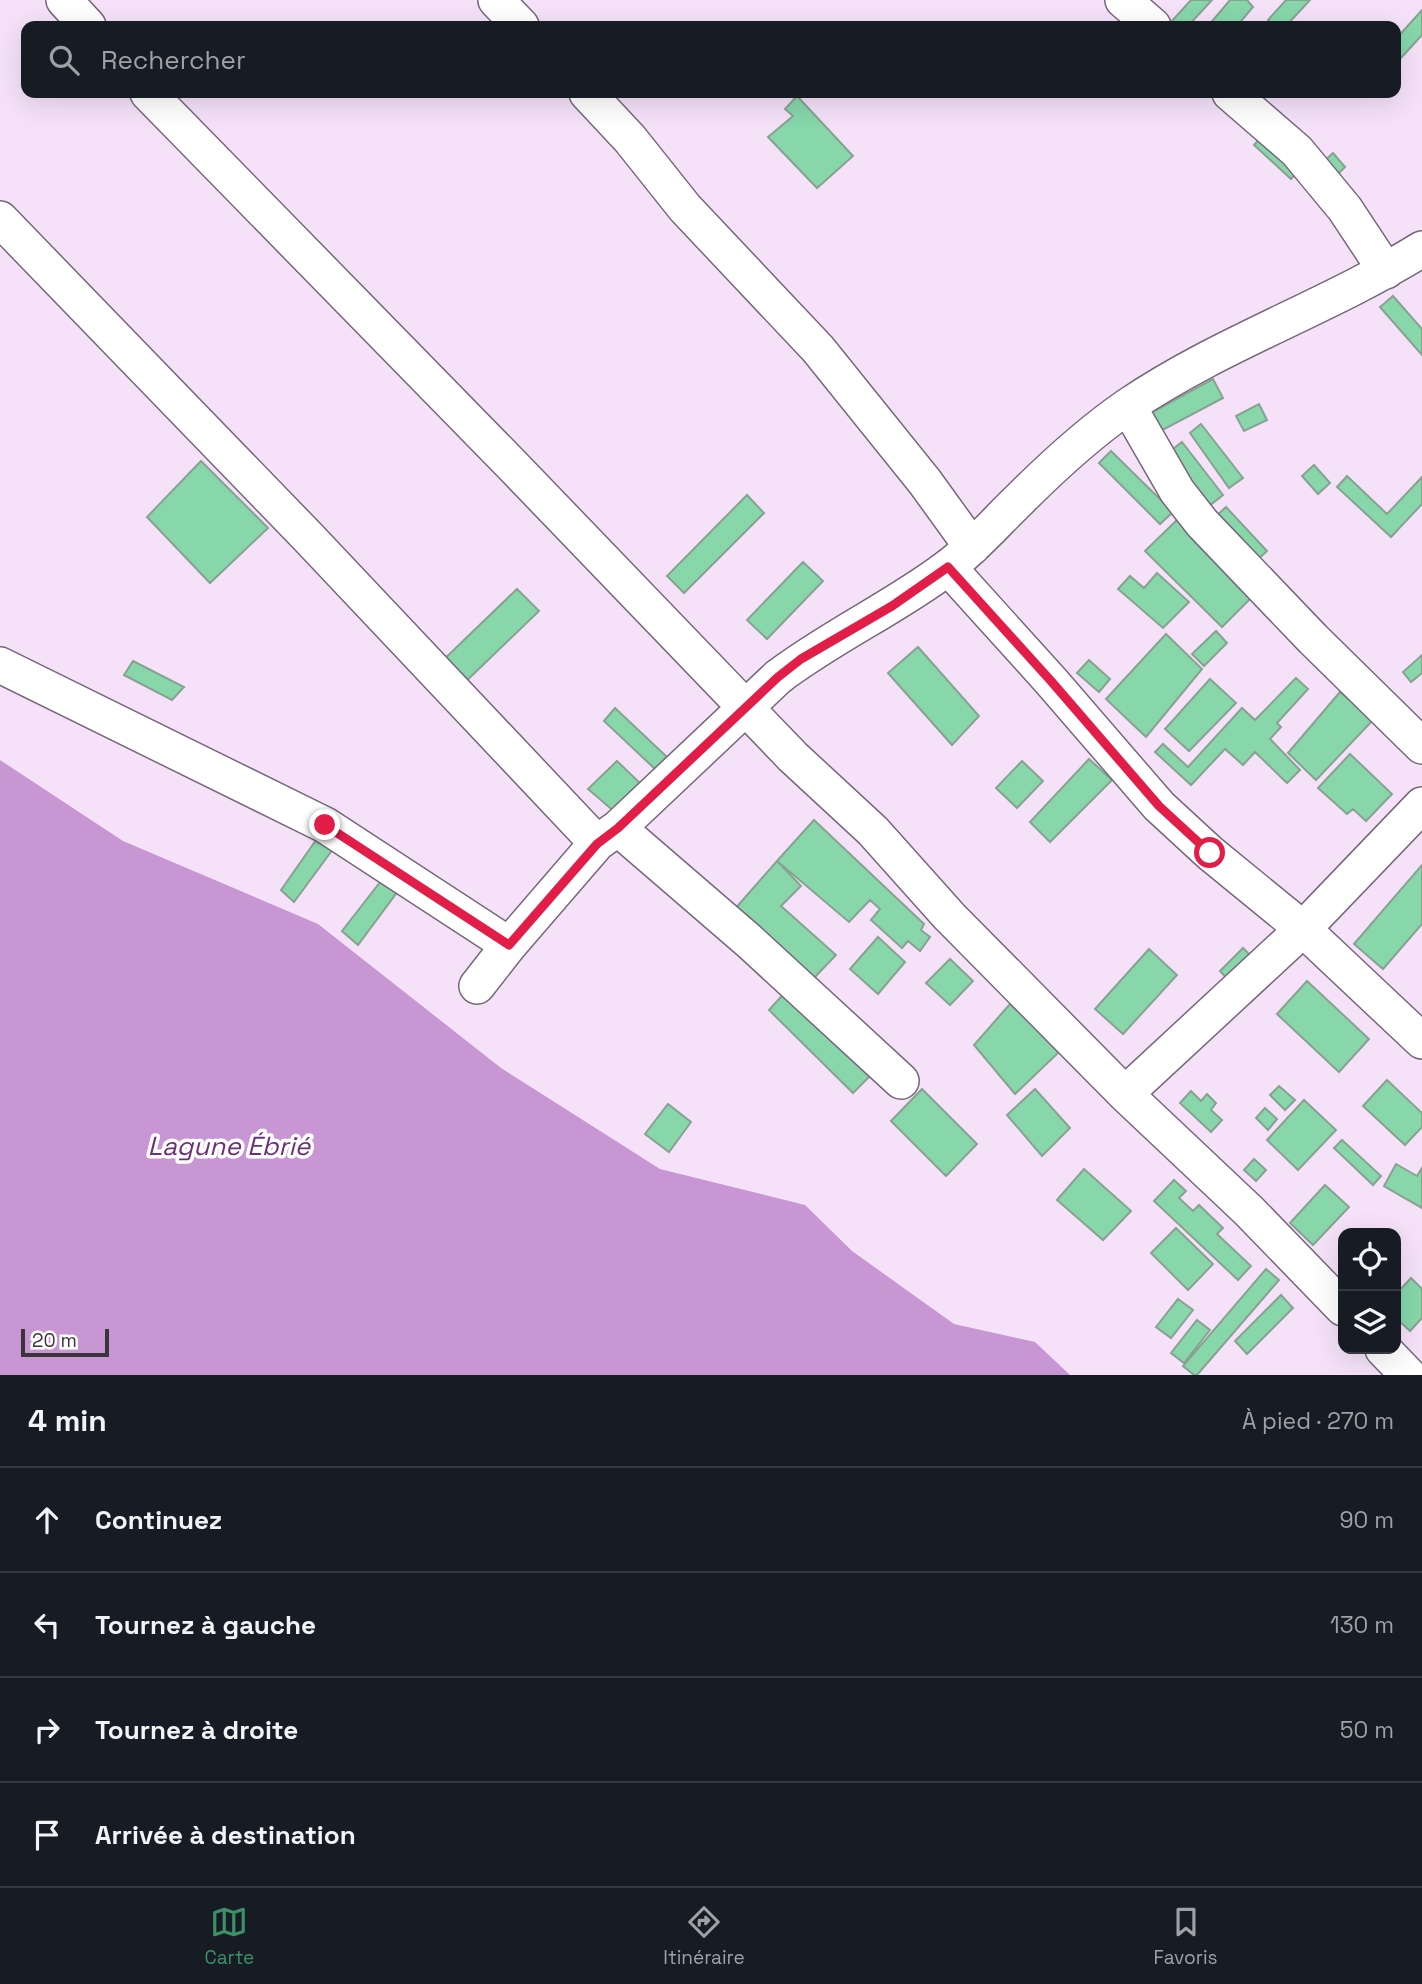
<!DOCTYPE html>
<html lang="fr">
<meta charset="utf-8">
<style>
:root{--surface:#171b24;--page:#20242c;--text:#f1f3f6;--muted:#9ea1a6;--line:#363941;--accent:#3a9266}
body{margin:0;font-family:"Space Grotesk",sans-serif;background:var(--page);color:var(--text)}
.controls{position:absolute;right:21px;bottom:21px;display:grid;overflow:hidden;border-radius:14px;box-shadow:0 7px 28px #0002}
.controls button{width:63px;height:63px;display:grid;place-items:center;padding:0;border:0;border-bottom:2px solid var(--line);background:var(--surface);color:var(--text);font:35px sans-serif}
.scale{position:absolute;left:21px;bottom:18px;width:88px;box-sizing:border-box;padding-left:7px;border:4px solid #3c343d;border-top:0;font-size:19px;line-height:24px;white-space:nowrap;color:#3c343d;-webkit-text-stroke:5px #fff;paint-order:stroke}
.stop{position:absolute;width:21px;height:21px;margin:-16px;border:5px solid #e11d48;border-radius:50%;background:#fff}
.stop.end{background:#e11d48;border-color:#fff;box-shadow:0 2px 7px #0008}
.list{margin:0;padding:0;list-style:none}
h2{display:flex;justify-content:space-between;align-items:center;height:91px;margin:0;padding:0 28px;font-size:30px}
h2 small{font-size:23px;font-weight:400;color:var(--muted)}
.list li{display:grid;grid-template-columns:46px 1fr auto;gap:21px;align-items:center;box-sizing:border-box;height:105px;padding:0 28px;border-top:2px solid var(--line)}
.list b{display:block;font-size:26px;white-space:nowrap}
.list em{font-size:23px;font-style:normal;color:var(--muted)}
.icon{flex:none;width:38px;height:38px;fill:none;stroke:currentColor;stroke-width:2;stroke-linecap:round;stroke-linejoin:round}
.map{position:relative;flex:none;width:1422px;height:1375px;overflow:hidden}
.search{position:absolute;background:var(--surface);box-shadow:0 7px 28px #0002;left:21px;right:21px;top:21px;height:77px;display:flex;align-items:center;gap:18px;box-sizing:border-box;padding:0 24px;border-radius:14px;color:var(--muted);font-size:26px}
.sheet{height:511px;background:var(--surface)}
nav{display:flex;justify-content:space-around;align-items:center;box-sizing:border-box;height:98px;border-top:2px solid var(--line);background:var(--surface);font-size:19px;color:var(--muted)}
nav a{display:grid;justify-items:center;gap:4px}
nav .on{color:var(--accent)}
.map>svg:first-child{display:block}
.water{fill:#c796d3}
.building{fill:#87d7ab;stroke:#88a292;stroke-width:2}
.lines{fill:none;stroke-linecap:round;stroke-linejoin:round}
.minor-casing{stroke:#77677b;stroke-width:38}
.minor{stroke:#fff;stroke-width:35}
.route{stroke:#e11d48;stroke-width:9}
.labels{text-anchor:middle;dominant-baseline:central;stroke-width:7;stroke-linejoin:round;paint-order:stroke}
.water-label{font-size:26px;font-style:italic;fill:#6c3079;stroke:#fff}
</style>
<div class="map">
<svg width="1422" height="1375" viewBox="0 0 1422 1375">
<rect width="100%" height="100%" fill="#f5e2f9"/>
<!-- water -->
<path class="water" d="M0 760 123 841 318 924 501 1068 660 1169 805 1205 852 1251 954 1324 1035 1342 1070 1375H0Z"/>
<!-- building -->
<path class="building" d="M1191 0H1212L1188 26H1174L1170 23Z
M1230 0H1247L1253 7 1237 26H1208Z
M1286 0H1310L1286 26H1274L1268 20Z
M1422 10V35L1401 58 1396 54V39Z
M797 96 853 156 817 188 768 137 793 116 785 109Z
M1265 133 1302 167 1291 179 1254 145Z
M1333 153 1345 167 1333 179 1320 165Z
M1393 296 1422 329V355L1380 307Z
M1213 379 1223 398 1155 434 1145 416Z
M1259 404 1267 420 1244 431 1236 416Z
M1201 424 1243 478 1229 488 1190 433Z
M1182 442 1223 495 1209 506 1168 453Z
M1111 451 1173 512 1160 524 1099 463Z
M201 461 268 528 210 583 147 517Z
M1314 465 1330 483 1318 494 1302 476Z
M1347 476 1387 514 1422 477V504L1391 537 1337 487Z
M747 495 764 513 684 593 667 576Z
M1226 507 1267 551 1254 563 1213 519Z
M1177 520 1253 596 1222 627 1145 551Z
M803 562 823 581 767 639 747 620Z
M1157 573 1189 602 1163 628 1118 589 1130 576 1144 588Z
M517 589 539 611 459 688 437 666Z
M1216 631 1227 643 1204 666 1192 654Z
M1166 634 1202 669 1146 737 1106 699Z
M918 647 979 716 952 745 888 673Z
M1422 655V673L1411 682 1403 672Z
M1089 660 1110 679 1099 692 1077 673Z
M133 661 184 687 172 700 124 675Z
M1296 678 1308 689 1277 723 1281 727 1270 739 1300 770 1287 783 1255 752 1243 765 1225 749 1191 785 1155 752 1163 744 1188 767 1242 708 1255 720Z
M1210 679 1236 703 1189 751 1165 729Z
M1340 692 1373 720 1316 780 1288 753Z
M615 708 667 757 655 769 604 721Z
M1350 754 1392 794 1366 821 1353 809 1347 814 1318 788Z
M1089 759 1112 780 1050 842 1030 822Z
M617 761 644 787 617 814 588 789Z
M1022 761 1043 781 1017 808 996 788Z
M814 820 924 924 921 930 930 937 920 951 908 941 902 948 871 920 880 909 870 900 849 922 777 861Z
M321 833 336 845 294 902 281 890Z
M777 861 801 886 781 906 836 955 812 980 734 910Z
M1422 865V924L1383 969 1354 944Z
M384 877 398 891 358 945 342 931Z
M878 937 905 962 878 994 850 969Z
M1243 948 1259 964 1235 987 1220 971Z
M1149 949 1177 975 1123 1034 1095 1009Z
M950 959 973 981 950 1005 926 983Z
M1307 981 1369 1039 1339 1072 1277 1014Z
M791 986 875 1071 853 1093 769 1010Z
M1010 1004 1060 1051 1015 1094 974 1045Z
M1387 1080 1422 1113V1127L1405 1145 1363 1106Z
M1279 1086 1295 1100 1285 1110 1270 1095Z
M922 1089 977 1144 946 1176 891 1121Z
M1035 1089 1070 1128 1042 1156 1007 1115Z
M1191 1091 1201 1101 1207 1094 1216 1103 1211 1110 1222 1120 1211 1132 1180 1103Z
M1304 1100 1336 1130 1298 1170 1267 1140Z
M668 1104 691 1122 669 1152 645 1134Z
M1265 1108 1277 1119 1268 1130 1256 1118Z
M1342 1140 1381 1176 1373 1185 1334 1148Z
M1254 1159 1266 1170 1256 1181 1244 1170Z
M1396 1164 1417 1176 1422 1168V1208L1384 1186Z
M1084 1169 1131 1211 1103 1240 1057 1200Z
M1174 1180 1186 1191 1179 1198 1193 1211 1199 1205 1223 1228 1217 1234 1251 1266 1238 1280 1154 1201Z
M1325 1185 1349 1207 1313 1245 1290 1223Z
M1176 1228 1213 1264 1188 1290 1151 1253Z
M1266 1269 1279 1280 1197 1375H1194L1183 1366Z
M1411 1278 1422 1289V1318L1410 1331 1396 1318V1294Z
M1281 1295 1293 1308 1247 1354 1235 1341Z
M1178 1299 1193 1310 1171 1338 1156 1327Z
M1197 1320 1210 1330 1184 1363 1171 1353Z"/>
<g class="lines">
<defs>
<path id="minor" d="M64 0 88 26
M496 0 521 26
M1123 0 1153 26
M148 93 513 466 793 757 873 831 949 916 1125 1094 1249 1211 1343 1308
M587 93 630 139 685 208 818 349 925 482 972 547
M1230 93 1297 151 1345 209 1386 271
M0 219 308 537 597 843
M1128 406 1177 491 1202 523 1313 639 1422 746
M948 567 1051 681 1159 806 1210 853 1303 929 1422 1041
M0 665 325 825 509 945
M618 828 749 941 901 1081
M477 986 509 945 597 843 618 828 778 677C832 636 894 608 947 568 974 548 996 522 1020 499 1054 465 1089 433 1128 406 1221 343 1327 308 1422 249
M1125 1094 1303 929 1422 805
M1383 1349 1408 1375"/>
</defs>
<!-- minor casing -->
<use href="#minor" class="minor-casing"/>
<!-- minor -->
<use href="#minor" class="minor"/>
</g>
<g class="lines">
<!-- route -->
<path class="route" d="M325 825 509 945 597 844 618 828 778 677 801 659 892 606 948 567 1051 681 1159 806 1210 853"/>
</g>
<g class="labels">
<!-- water labels -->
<g class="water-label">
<text x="229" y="1146">Lagune Ébrié</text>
</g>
</g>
</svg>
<div class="controls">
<button><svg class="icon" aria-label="locate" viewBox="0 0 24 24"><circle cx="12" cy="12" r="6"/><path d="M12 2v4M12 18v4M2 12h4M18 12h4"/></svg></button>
<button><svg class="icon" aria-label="layers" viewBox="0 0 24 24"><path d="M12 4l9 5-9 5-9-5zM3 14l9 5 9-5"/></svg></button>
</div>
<div class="scale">20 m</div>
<div class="stop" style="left:1210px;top:853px"></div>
<div class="stop end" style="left:325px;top:825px"></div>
<div class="search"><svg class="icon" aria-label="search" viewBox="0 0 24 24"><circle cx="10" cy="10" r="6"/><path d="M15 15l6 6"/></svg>Rechercher</div>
</div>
<section class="sheet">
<h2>4 min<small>À pied · 270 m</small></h2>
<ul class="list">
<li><svg class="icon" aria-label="ahead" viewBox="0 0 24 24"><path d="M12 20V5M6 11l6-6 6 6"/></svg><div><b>Continuez</b></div><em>90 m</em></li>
<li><svg class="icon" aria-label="left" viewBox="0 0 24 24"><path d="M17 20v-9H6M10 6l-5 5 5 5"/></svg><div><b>Tournez à gauche</b></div><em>130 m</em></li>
<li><svg class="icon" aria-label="right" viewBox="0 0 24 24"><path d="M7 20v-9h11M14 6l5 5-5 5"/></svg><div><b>Tournez à droite</b></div><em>50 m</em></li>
<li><svg class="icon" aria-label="arrive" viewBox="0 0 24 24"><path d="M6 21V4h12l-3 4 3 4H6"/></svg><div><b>Arrivée à destination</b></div></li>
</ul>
</section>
<nav>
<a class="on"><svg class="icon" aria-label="map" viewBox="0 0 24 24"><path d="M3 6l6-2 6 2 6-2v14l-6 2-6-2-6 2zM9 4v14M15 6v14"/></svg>Carte</a>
<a><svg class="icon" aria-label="directions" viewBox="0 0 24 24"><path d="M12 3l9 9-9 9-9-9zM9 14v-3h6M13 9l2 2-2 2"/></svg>Itinéraire</a>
<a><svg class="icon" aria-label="saved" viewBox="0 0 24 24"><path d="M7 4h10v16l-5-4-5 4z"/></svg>Favoris</a>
</nav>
